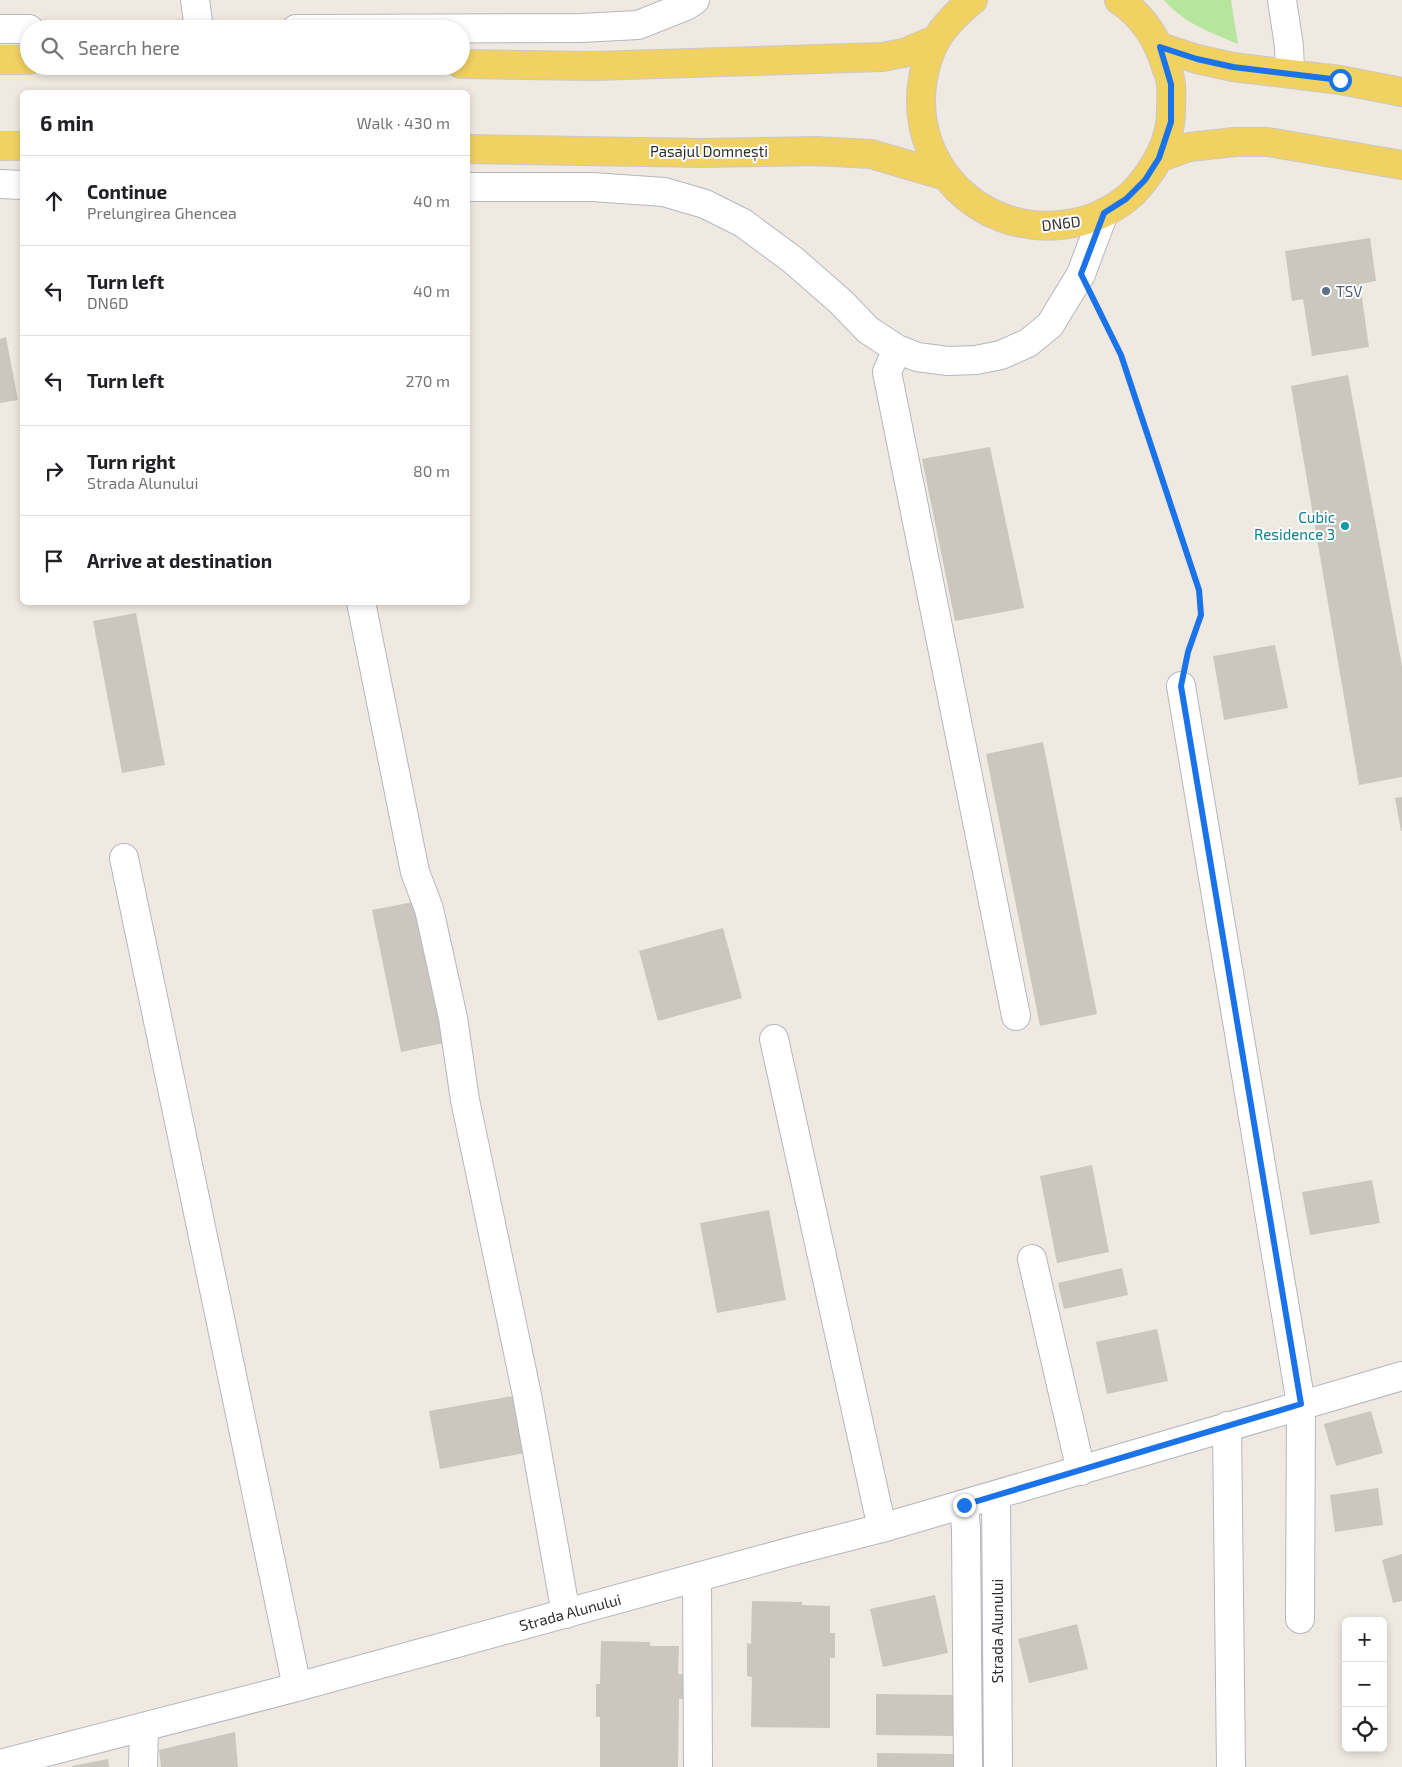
<!DOCTYPE html>
<meta charset="utf-8">
<style>
:root{--surface:#fff;--page:#f6f6f6;--text:#202124;--muted:#757577;--line:#e0e0e0}
body{margin:0;font-family:"Exo 2",sans-serif;background:var(--page);color:var(--text)}
.controls{position:absolute;right:15px;bottom:15px;display:grid;overflow:hidden;border-radius:8px;box-shadow:0 2px 8px #0003}
.controls button{width:45px;height:45px;display:grid;place-items:center;padding:0;border:0;border-bottom:1px solid var(--line);background:var(--surface);color:var(--text);font:25px sans-serif}
.stop{position:absolute;width:15px;height:15px;margin:-11px;border:4px solid #1a73e8;border-radius:50%;background:#fff}
.stop.end{background:#1a73e8;border-color:#fff;box-shadow:0 1px 5px #0008}
.list{margin:0;padding:0;list-style:none}
h2{display:flex;justify-content:space-between;align-items:center;height:65px;margin:0;padding:0 20px;font-size:21px}
h2 small{font-size:16px;font-weight:400;color:var(--muted)}
.list li{display:grid;grid-template-columns:32px 1fr auto;gap:15px;align-items:center;box-sizing:border-box;height:90px;padding:0 20px;border-top:1px solid var(--line)}
.list b{display:block;font-size:19px;white-space:nowrap}
.list p{margin:0;font-size:16px;white-space:nowrap;color:var(--muted)}
.list em{font-size:16px;font-style:normal;color:var(--muted)}
.icon{flex:none;width:28px;height:28px;fill:none;stroke:currentColor;stroke-width:2;stroke-linecap:round;stroke-linejoin:round}
.map{position:relative;flex:none;width:1402px;height:1767px;overflow:hidden}
.search{position:absolute;background:var(--surface);box-shadow:0 2px 8px #0003;left:20px;top:20px;width:450px;height:55px;display:flex;align-items:center;gap:12px;box-sizing:border-box;padding:0 18px;border-radius:28px;color:var(--muted);font-size:19px}
.panel{position:absolute;background:var(--surface);box-shadow:0 2px 8px #0003;left:20px;top:90px;width:450px;height:515px;border-radius:8px}
.map>svg:first-child{display:block}
.green{fill:#b6e59e}
.building{fill:#cbc7bf}
.lines{fill:none;stroke-linecap:round;stroke-linejoin:round}
.minor-casing{stroke:#b4b7c1;stroke-width:30}
.major-casing{stroke:#c9c9c9;stroke-width:30}
.path{stroke:#c9c9c9;stroke-width:3;stroke-dasharray:4 2.5;stroke-linecap:butt}
.minor{stroke:#fff;stroke-width:28}
.major{stroke:#f2d163;stroke-width:28}
.route{stroke:#1a73e8;stroke-width:6}
.service-dot{fill:#5c6f8a;stroke:#fff;stroke-width:2}
.culture-dot{fill:#0f9aa8;stroke:#fff;stroke-width:2}
.labels{text-anchor:middle;dominant-baseline:central;stroke-width:4;stroke-linejoin:round;paint-order:stroke}
.street-label{font-size:15px;fill:#2e2e2e;stroke:#fff}
.service-label{font-size:15px;fill:#4e5e75;stroke:#fff;text-anchor:start}
.culture-label{font-size:15px;fill:#0d838f;stroke:#fff;text-anchor:end}
</style>
<div class="map">
<svg width="1402" height="1767" viewBox="0 0 1402 1767">
<rect width="100%" height="100%" fill="#efe9e1"/>
<!-- green -->
<path class="green" d="M1164 0H1231L1238 44C1210 32 1185 24 1164 0Z"/>
<!-- building -->
<path class="building" d="M1370 238 1376 281 1360 284 1369 347 1312 356 1303 299 1292 301 1285 251Z
M6 337 18 400 0 403V339Z
M1348 375 1402 666V777L1359 785 1291 386Z
M990 447 1024 608 955 621 922 459Z
M136 613 165 765 122 773 93 621Z
M1275 645 1288 708 1224 720 1213 656Z
M1043 742 1097 1014 1040 1026 986 754Z
M1402 797V831H1401L1395 798Z
M418 901 448 1042 401 1052 372 910Z
M723 928 742 998 658 1021 639 951Z
M1092 1165 1109 1252 1057 1263 1040 1176Z
M1372 1180 1380 1223 1310 1235 1302 1192Z
M769 1210 786 1300 717 1313 700 1223Z
M1122 1268 1128 1295 1064 1309 1058 1283Z
M1157 1329 1168 1381 1107 1394 1096 1342Z
M519 1395 530 1452 440 1469 429 1411Z
M1371 1411 1383 1453 1336 1466 1324 1424Z
M1378 1488 1383 1525 1335 1532 1330 1495Z
M1402 1554V1601L1393 1603 1382 1560Z
M935 1595 948 1653 883 1667 870 1609Z
M752 1601 802 1602V1605L830 1606V1633H835V1658H830V1728L751 1727 752 1677 747 1676V1643L751 1644Z
M1077 1624 1088 1669 1029 1683 1018 1639Z
M601 1641 650 1642V1646H679L678 1674H684L683 1699H679L678 1767H600V1717H596V1684H600Z
M876 1694 955 1695V1736L876 1735Z
M235 1732 238 1767H161L159 1750Z
M877 1753 956 1754V1767H877Z
M108 1759 109 1767H72V1766Z"/>
<g class="lines">
<defs>
<path id="minor" d="M195 0 199 29
M1282 0 1289 46 1290 73
M0 29H29
M296 29 581 28 638 25 686 6 695 0
M0 184 22 185
M468 187H592L664 192 705 204 743 223 793 260 841 302 868 330 897 349 917 357 948 361 976 360 1001 355 1028 343 1050 325 1081 274 1104 213
M897 349 887 372 1016 1016
M361 602 415 872 429 909 453 1018 465 1100 527 1395 566 1614
M1181 686 1301 1404 1300 1619
M124 858 297 1687
M774 1039 882 1528
M1032 1259 1081 1471
M1227 1426 1231 1767
M996 1495 998 1767
M964 1505 966 1530 968 1767
M697 1578 698 1767
M0 1764 297 1687 800 1549 882 1528 1402 1376
M143 1767 144 1727"/>
<path id="major" d="M973 0C959 11 947 23 937 38 929 52 924 69 922 85 912 166 979 233 1060 225 1087 223 1114 211 1134 192 1154 170 1171 142 1171 111 1171 103 1172 93 1171 85 1171 79 1168 72 1166 67 1158 40 1143 16 1119 0
M1160 47 1197 59 1233 67 1340 80 1402 92
M0 60H29
M461 64 593 66 882 57 904 53 937 39
M0 146H22
M468 149 703 153 815 151 871 154 946 176
M1159 158 1189 147 1235 142H1268L1402 165"/>
</defs>
<!-- minor casing -->
<use href="#minor" class="minor-casing"/>
<!-- major casing -->
<use href="#major" class="major-casing"/>
<!-- path -->
<path class="path" d="M1097 305 1121 355 1199 590 1201 615 1186 658"/>
<!-- minor -->
<use href="#minor" class="minor"/>
<!-- major -->
<use href="#major" class="major"/>
</g>
<g class="lines">
<!-- route -->
<path class="route" d="M964 1505 1301 1404 1181 686 1188 652 1201 615 1199 590 1121 355 1081 274 1104 213 1126 199 1145 180 1159 158 1171 122V84L1160 47 1197 59 1233 67 1340 80"/>
</g>
<!-- markers -->
<circle class="service-dot" cx="1326" cy="291" r="5"/>
<circle class="culture-dot" cx="1345" cy="526" r="5"/>
<g class="labels">
<!-- street labels -->
<g class="street-label">
<text x="709" y="151">Pasajul Domnești</text>
<text transform="translate(1061 223) rotate(-7)">DN6D</text>
<text transform="translate(570 1612) rotate(-15)">Strada Alunului</text>
<text transform="translate(997 1631) rotate(-90)">Strada Alunului</text>
</g>
<!-- service labels -->
<g class="service-label">
<text x="1336" y="291">TSV</text>
</g>
<!-- culture labels -->
<g class="culture-label">
<text x="1335" y="517">Cubic<tspan x="1335" dy="17">Residence 3</tspan></text>
</g>
</g>
</svg>
<div class="controls">
<button>+</button>
<button>−</button>
<button><svg class="icon" aria-label="locate" viewBox="0 0 24 24"><circle cx="12" cy="12" r="6"/><path d="M12 2v4M12 18v4M2 12h4M18 12h4"/></svg></button>
</div>
<div class="stop" style="left:1340px;top:80px"></div>
<div class="stop end" style="left:964px;top:1505px"></div>
<div class="search"><svg class="icon" aria-label="search" viewBox="0 0 24 24"><circle cx="10" cy="10" r="6"/><path d="M15 15l6 6"/></svg>Search here</div>
<section class="panel">
<h2>6 min<small>Walk · 430 m</small></h2>
<ul class="list">
<li><svg class="icon" aria-label="ahead" viewBox="0 0 24 24"><path d="M12 20V5M6 11l6-6 6 6"/></svg><div><b>Continue</b><p>Prelungirea Ghencea</p></div><em>40 m</em></li>
<li><svg class="icon" aria-label="left" viewBox="0 0 24 24"><path d="M17 20v-9H6M10 6l-5 5 5 5"/></svg><div><b>Turn left</b><p>DN6D</p></div><em>40 m</em></li>
<li><svg class="icon" aria-label="left" viewBox="0 0 24 24"><path d="M17 20v-9H6M10 6l-5 5 5 5"/></svg><div><b>Turn left</b></div><em>270 m</em></li>
<li><svg class="icon" aria-label="right" viewBox="0 0 24 24"><path d="M7 20v-9h11M14 6l5 5-5 5"/></svg><div><b>Turn right</b><p>Strada Alunului</p></div><em>80 m</em></li>
<li><svg class="icon" aria-label="arrive" viewBox="0 0 24 24"><path d="M6 21V4h12l-3 4 3 4H6"/></svg><div><b>Arrive at destination</b></div></li>
</ul>
</section>
</div>
